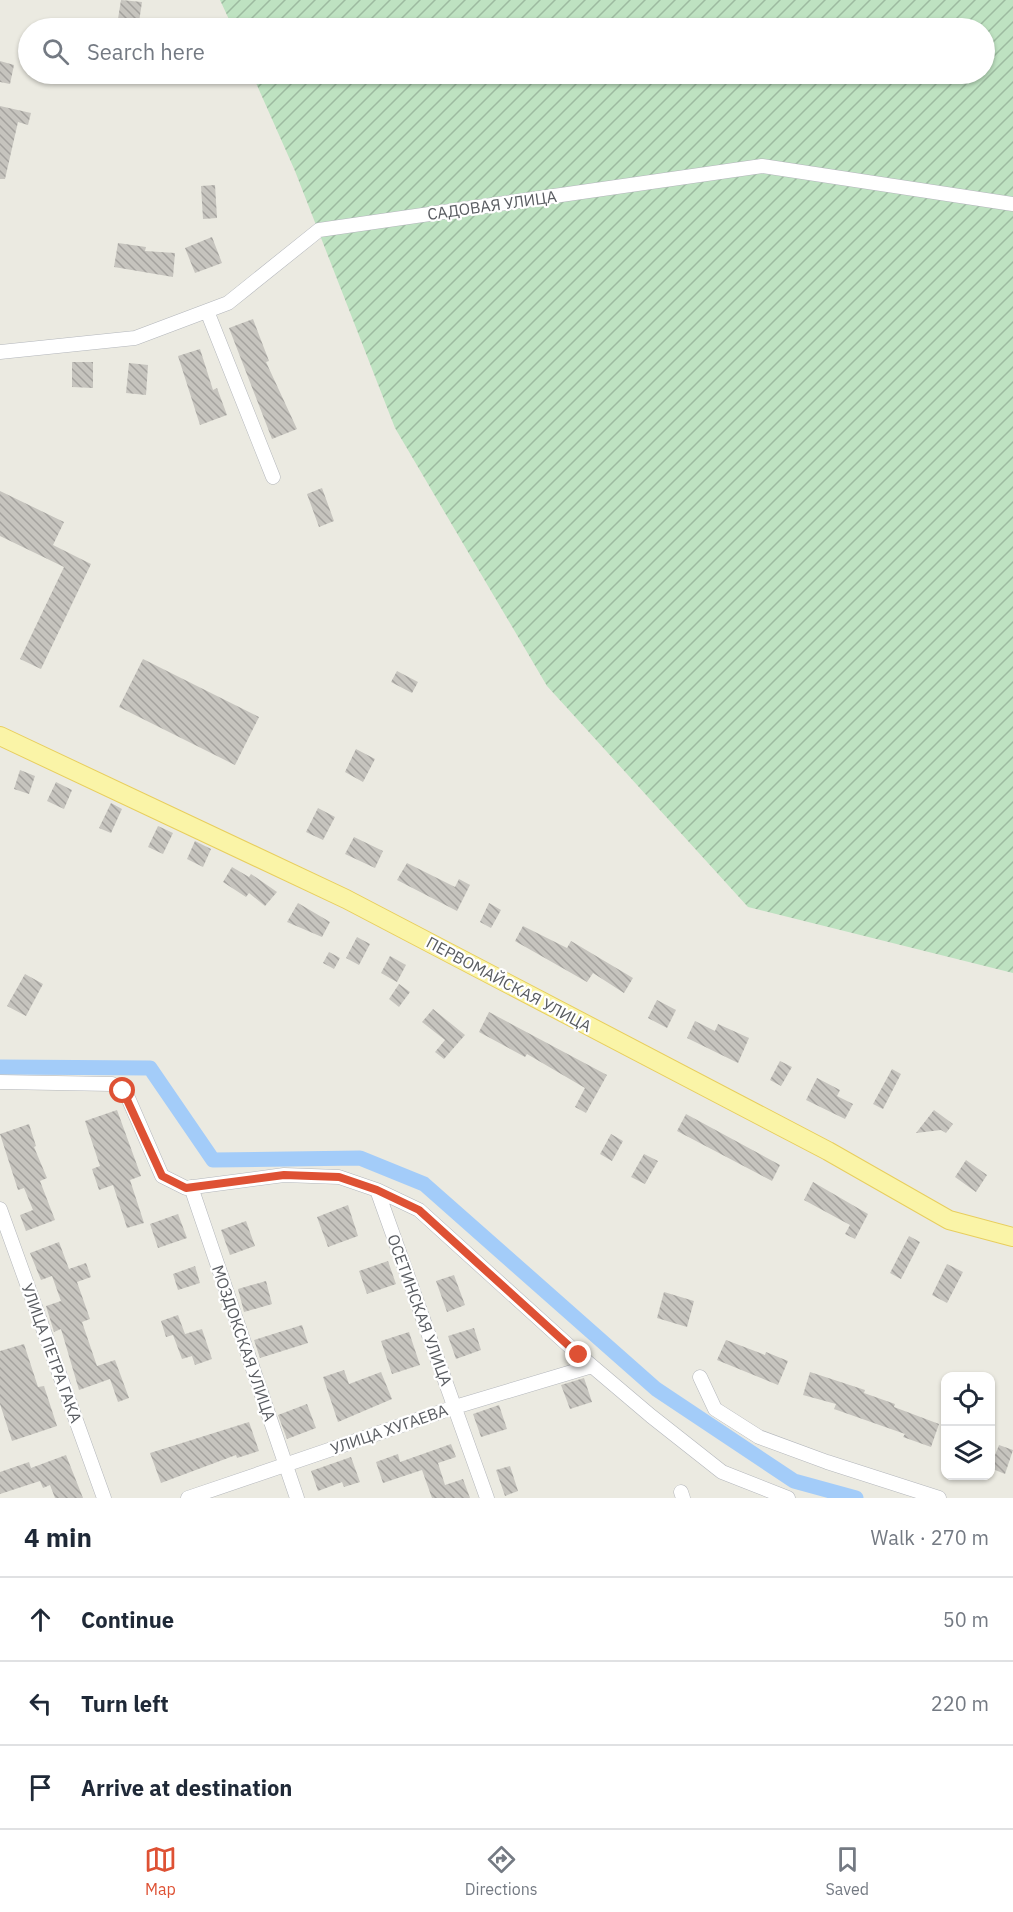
<!DOCTYPE html>
<meta charset="utf-8">
<style>
:root{--surface:#fff;--page:#f2f2f3;--text:#1f2937;--muted:#747a83;--line:#e0e1e3;--accent:#de5134}
body{margin:0;font-family:"IBM Plex Sans",sans-serif;background:var(--page);color:var(--text)}
.controls{position:absolute;right:18px;bottom:18px;display:grid;overflow:hidden;border-radius:12px;box-shadow:0 2px 4px #0004}
.controls button{width:54px;height:54px;display:grid;place-items:center;padding:0;border:0;border-bottom:2px solid var(--line);background:var(--surface);color:var(--text);font:30px sans-serif}
.stop{position:absolute;width:18px;height:18px;margin:-14px;border:4px solid #de5134;border-radius:50%;background:#fff}
.stop.end{background:#de5134;border-color:#fff;box-shadow:0 2px 6px #0008}
.list{margin:0;padding:0;list-style:none}
h2{display:flex;justify-content:space-between;align-items:center;height:78px;margin:0;padding:0 24px;font-size:26px}
h2 small{font-size:20px;font-weight:400;color:var(--muted)}
.list li{display:grid;grid-template-columns:39px 1fr auto;gap:18px;align-items:center;box-sizing:border-box;height:84px;padding:0 24px;border-top:2px solid var(--line)}
.list b{display:block;font-size:22px;white-space:nowrap}
.list em{font-size:20px;font-style:normal;color:var(--muted)}
.icon{flex:none;width:33px;height:33px;fill:none;stroke:currentColor;stroke-width:2;stroke-linecap:round;stroke-linejoin:round}
.map{position:relative;flex:none;width:1013px;height:1498px;overflow:hidden}
.search{position:absolute;background:var(--surface);box-shadow:0 2px 4px #0004;left:18px;right:18px;top:18px;height:66px;display:flex;align-items:center;gap:15px;box-sizing:border-box;padding:0 21px;border-radius:33px;color:var(--muted);font-size:22px}
.sheet{height:330px;background:var(--surface)}
nav{display:flex;justify-content:space-around;align-items:center;box-sizing:border-box;height:84px;border-top:2px solid var(--line);background:var(--surface);font-size:16px;color:var(--muted)}
nav a{display:grid;justify-items:center;gap:3px}
nav .on{color:var(--accent)}
.map>svg:first-child{display:block}
.garden{fill:url(#garden-furrows)}
.lines{fill:none;stroke-linecap:round;stroke-linejoin:round}
.canal{stroke:#a3ccf9;stroke-width:15}
.building{fill:url(#building-back-hatch)}
.minor-casing{stroke:#b3b6bb;stroke-width:15}
.major-casing{stroke:#e8ce5d;stroke-width:20}
.minor{stroke:#fff;stroke-width:14}
.major{stroke:#faf4a7;stroke-width:18}
.route{stroke:#de5134;stroke-width:8}
.labels{text-anchor:middle;dominant-baseline:central;stroke-width:4.5;stroke-linejoin:round;paint-order:stroke}
.street-label{font-size:16px;fill:#595c61;stroke:#fff}
</style>
<div class="map">
<svg width="1013" height="1498" viewBox="0 0 1013 1498">
<defs>
<pattern id="garden-furrows" width="10" height="10" patternUnits="userSpaceOnUse" patternTransform="scale(1.5)"><rect width="10" height="10" fill="#bee2c1"/><path d="M-1 1l2-2M0 10L10 0M9 11l2-2" fill="none" stroke="#9dbaa0"/></pattern>
<pattern id="building-back-hatch" width="6" height="6" patternUnits="userSpaceOnUse" patternTransform="scale(1.5)"><rect width="6" height="6" fill="#c6c4be"/><path d="M-1 5l2 2M0 0l6 6M5-1l2 2" fill="none" stroke="#a4a29e"/></pattern>
</defs>
<rect width="100%" height="100%" fill="#ebeae1"/>
<!-- garden -->
<path class="garden" d="M220 0H1013V973L748 907 547 686 395 428 295 171 252 74H984V28H233Z"/>
<g class="lines">
<!-- canal -->
<path class="canal" d="M0 1067 150 1068 213 1160 360 1158 424 1184 656 1389 794 1481 856 1498"/>
</g>
<!-- building -->
<path class="building" d="M121 0 142 2 139 22 118 19Z
M0 61 14 65 10 84 0 82Z
M0 106 31 113 28 125 18 122 5 179H0Z
M215 185 217 218 203 219 201 186Z
M212 237 222 263 195 273 185 248Z
M118 243 146 247 145 251 175 253 173 277 114 267Z
M253 319 269 361 266 362 297 429 272 439 229 328Z
M200 349 213 390 217 388 227 415 200 425 178 356Z
M72 362H93V388L72 387Z
M129 363 148 365 146 395 126 393Z
M322 488 334 521 319 527 307 494Z
M0 491 64 522 53 545 91 564 41 669 20 659 64 567 0 536Z
M143 659 259 717 235 765 119 707Z
M397 671 418 682 412 693 391 682Z
M356 749 375 759 363 782 345 772Z
M20 770 35 776 29 794 14 789Z
M56 782 72 790 64 809 47 801Z
M111 803 122 809 111 833 99 828Z
M318 808 335 817 323 840 306 832Z
M158 826 173 833 163 854 148 847Z
M354 837 383 851 375 868 345 854Z
M195 841 211 849 203 867 187 859Z
M407 863 455 887 459 879 470 885 457 911 397 880Z
M232 867 249 877 251 874 277 892 265 906 249 893 246 897 223 882Z
M298 903 330 922 322 937 287 922Z
M489 903 501 910 491 928 480 922Z
M523 926 567 948 571 941 633 978 624 993 593 973 587 982 515 941Z
M357 937 370 944 359 965 346 958Z
M329 952 340 958 334 969 323 963Z
M390 956 406 965 397 982 381 973Z
M25 974 43 984 26 1016 7 1006Z
M399 984 410 992 399 1007 389 999Z
M657 1000 676 1010 667 1028 648 1018Z
M433 1009 465 1035 444 1059 435 1052 445 1040 422 1022Z
M489 1012 607 1075 586 1113 575 1107 585 1088 527 1054 525 1057 479 1032Z
M695 1021 715 1031 718 1024 749 1038 738 1063 687 1038Z
M780 1061 792 1067 781 1086 770 1080Z
M892 1069 901 1074 883 1109 873 1104Z
M817 1078 840 1090 837 1096 853 1104 845 1119 806 1100Z
M117 1110 141 1176 130 1180 144 1223 127 1228 113 1185 99 1190 92 1169 100 1166 85 1121Z
M934 1110 953 1124 946 1133 941 1130 916 1133Z
M686 1114 780 1165 772 1181 677 1131Z
M29 1124 36 1146 34 1147 47 1178 40 1181 55 1220 26 1231 20 1215 33 1210 24 1188 18 1190 0 1134Z
M611 1134 623 1141 612 1161 600 1154Z
M644 1154 658 1161 645 1184 631 1177Z
M966 1160 987 1175 976 1192 955 1177Z
M813 1182 868 1214 855 1239 845 1234 850 1225 804 1200Z
M348 1205 358 1236 328 1247 317 1217Z
M178 1214 187 1238 158 1248 150 1224Z
M246 1221 255 1246 230 1255 221 1230Z
M909 1236 920 1242 901 1279 890 1273Z
M59 1242 69 1269 86 1263 91 1277 77 1282 90 1319 82 1322 97 1366 115 1360 129 1398 118 1402 110 1379 79 1390 61 1329 54 1332 46 1306 61 1301 52 1276 41 1280 30 1253Z
M388 1261 396 1284 367 1294 359 1271Z
M947 1264 963 1272 947 1303 932 1295Z
M195 1266 200 1283 178 1290 173 1274Z
M454 1275 465 1305 447 1312 436 1281Z
M266 1281 272 1304 244 1312 238 1289Z
M664 1292 694 1301 687 1327 657 1318Z
M178 1315 185 1334 202 1329 212 1359 195 1365 192 1356 182 1359 173 1335 166 1337 161 1321Z
M302 1325 308 1343 260 1358 254 1340Z
M474 1328 481 1350 456 1359 448 1336Z
M409 1332 420 1365 392 1374 381 1341Z
M726 1340 765 1355 766 1352 788 1361 778 1385 717 1360Z
M24 1344 38 1387 44 1386 57 1426 12 1441 0 1404V1351Z
M344 1370 349 1384 381 1372 392 1399 338 1422 323 1377Z
M810 1372 865 1390 864 1393 895 1404 894 1407 939 1424 931 1447 903 1437 905 1434 834 1409 836 1404 803 1395Z
M584 1378 592 1402 570 1409 561 1385Z
M307 1404 316 1428 287 1439 278 1415Z
M499 1405 507 1429 481 1437 473 1414Z
M249 1422 259 1451 237 1458 236 1455 161 1483 150 1453Z
M451 1444 456 1457 438 1463 445 1485 463 1479 470 1498H432L422 1470 383 1483 376 1462 398 1454 400 1462Z
M999 1445 1013 1450 1005 1474 990 1468Z
M66 1455 83 1498H55L50 1485 43 1488 40 1481 0 1494V1472L29 1462 31 1468Z
M351 1457 360 1482 344 1487 342 1482 318 1491 311 1471Z
M510 1466 518 1491 505 1496 496 1470Z"/>
<g class="lines">
<defs>
<path id="minor" d="M207 311 273 477
M0 352 135 338 228 303 319 230 762 166 1013 204
M0 1082 112 1084 123 1091 129 1100 162 1176 186 1188 284 1175 339 1177 377 1190 419 1210 579 1355 651 1416 722 1472 788 1498
M191 1187 297 1498
M377 1190 487 1498
M0 1209 104 1498
M700 1377 715 1409 759 1437 827 1462 939 1498
M681 1492 683 1498
M188 1498 455 1407 592 1366"/>
<path id="major" d="M0 736 346 899 828 1151 949 1220 1013 1237"/>
</defs>
<!-- minor casing -->
<use href="#minor" class="minor-casing"/>
<!-- major casing -->
<use href="#major" class="major-casing"/>
<!-- minor -->
<use href="#minor" class="minor"/>
<!-- major -->
<use href="#major" class="major"/>
</g>
<g class="lines">
<!-- route -->
<path class="route" d="M123 1091 162 1176 186 1188 284 1175 339 1177 377 1190 419 1210 579 1355"/>
</g>
<g class="labels">
<!-- street labels -->
<g class="street-label">
<text transform="translate(492 205) rotate(-8)">САДОВАЯ УЛИЦА</text>
<text transform="translate(509 984) rotate(28)">ПЕРВОМАЙСКАЯ УЛИЦА</text>
<text transform="translate(420 1310) rotate(70)">ОСЕТИНСКАЯ УЛИЦА</text>
<text transform="translate(244 1343) rotate(71)">МОЗДОКСКАЯ УЛИЦА</text>
<text transform="translate(52 1353) rotate(70)">УЛИЦА ПЕТРА ГАКА</text>
<text transform="translate(389 1429) rotate(-19)">УЛИЦА ХУГАЕВА</text>
</g>
</g>
</svg>
<div class="controls">
<button><svg class="icon" aria-label="locate" viewBox="0 0 24 24"><circle cx="12" cy="12" r="6"/><path d="M12 2v4M12 18v4M2 12h4M18 12h4"/></svg></button>
<button><svg class="icon" aria-label="layers" viewBox="0 0 24 24"><path d="M12 4l9 5-9 5-9-5zM3 14l9 5 9-5"/></svg></button>
</div>
<div class="stop" style="left:123px;top:1091px"></div>
<div class="stop end" style="left:579px;top:1355px"></div>
<div class="search"><svg class="icon" aria-label="search" viewBox="0 0 24 24"><circle cx="10" cy="10" r="6"/><path d="M15 15l6 6"/></svg>Search here</div>
</div>
<section class="sheet">
<h2>4 min<small>Walk · 270 m</small></h2>
<ul class="list">
<li><svg class="icon" aria-label="ahead" viewBox="0 0 24 24"><path d="M12 20V5M6 11l6-6 6 6"/></svg><div><b>Continue</b></div><em>50 m</em></li>
<li><svg class="icon" aria-label="left" viewBox="0 0 24 24"><path d="M17 20v-9H6M10 6l-5 5 5 5"/></svg><div><b>Turn left</b></div><em>220 m</em></li>
<li><svg class="icon" aria-label="arrive" viewBox="0 0 24 24"><path d="M6 21V4h12l-3 4 3 4H6"/></svg><div><b>Arrive at destination</b></div></li>
</ul>
</section>
<nav>
<a class="on"><svg class="icon" aria-label="map" viewBox="0 0 24 24"><path d="M3 6l6-2 6 2 6-2v14l-6 2-6-2-6 2zM9 4v14M15 6v14"/></svg>Map</a>
<a><svg class="icon" aria-label="directions" viewBox="0 0 24 24"><path d="M12 3l9 9-9 9-9-9zM9 14v-3h6M13 9l2 2-2 2"/></svg>Directions</a>
<a><svg class="icon" aria-label="saved" viewBox="0 0 24 24"><path d="M7 4h10v16l-5-4-5 4z"/></svg>Saved</a>
</nav>
